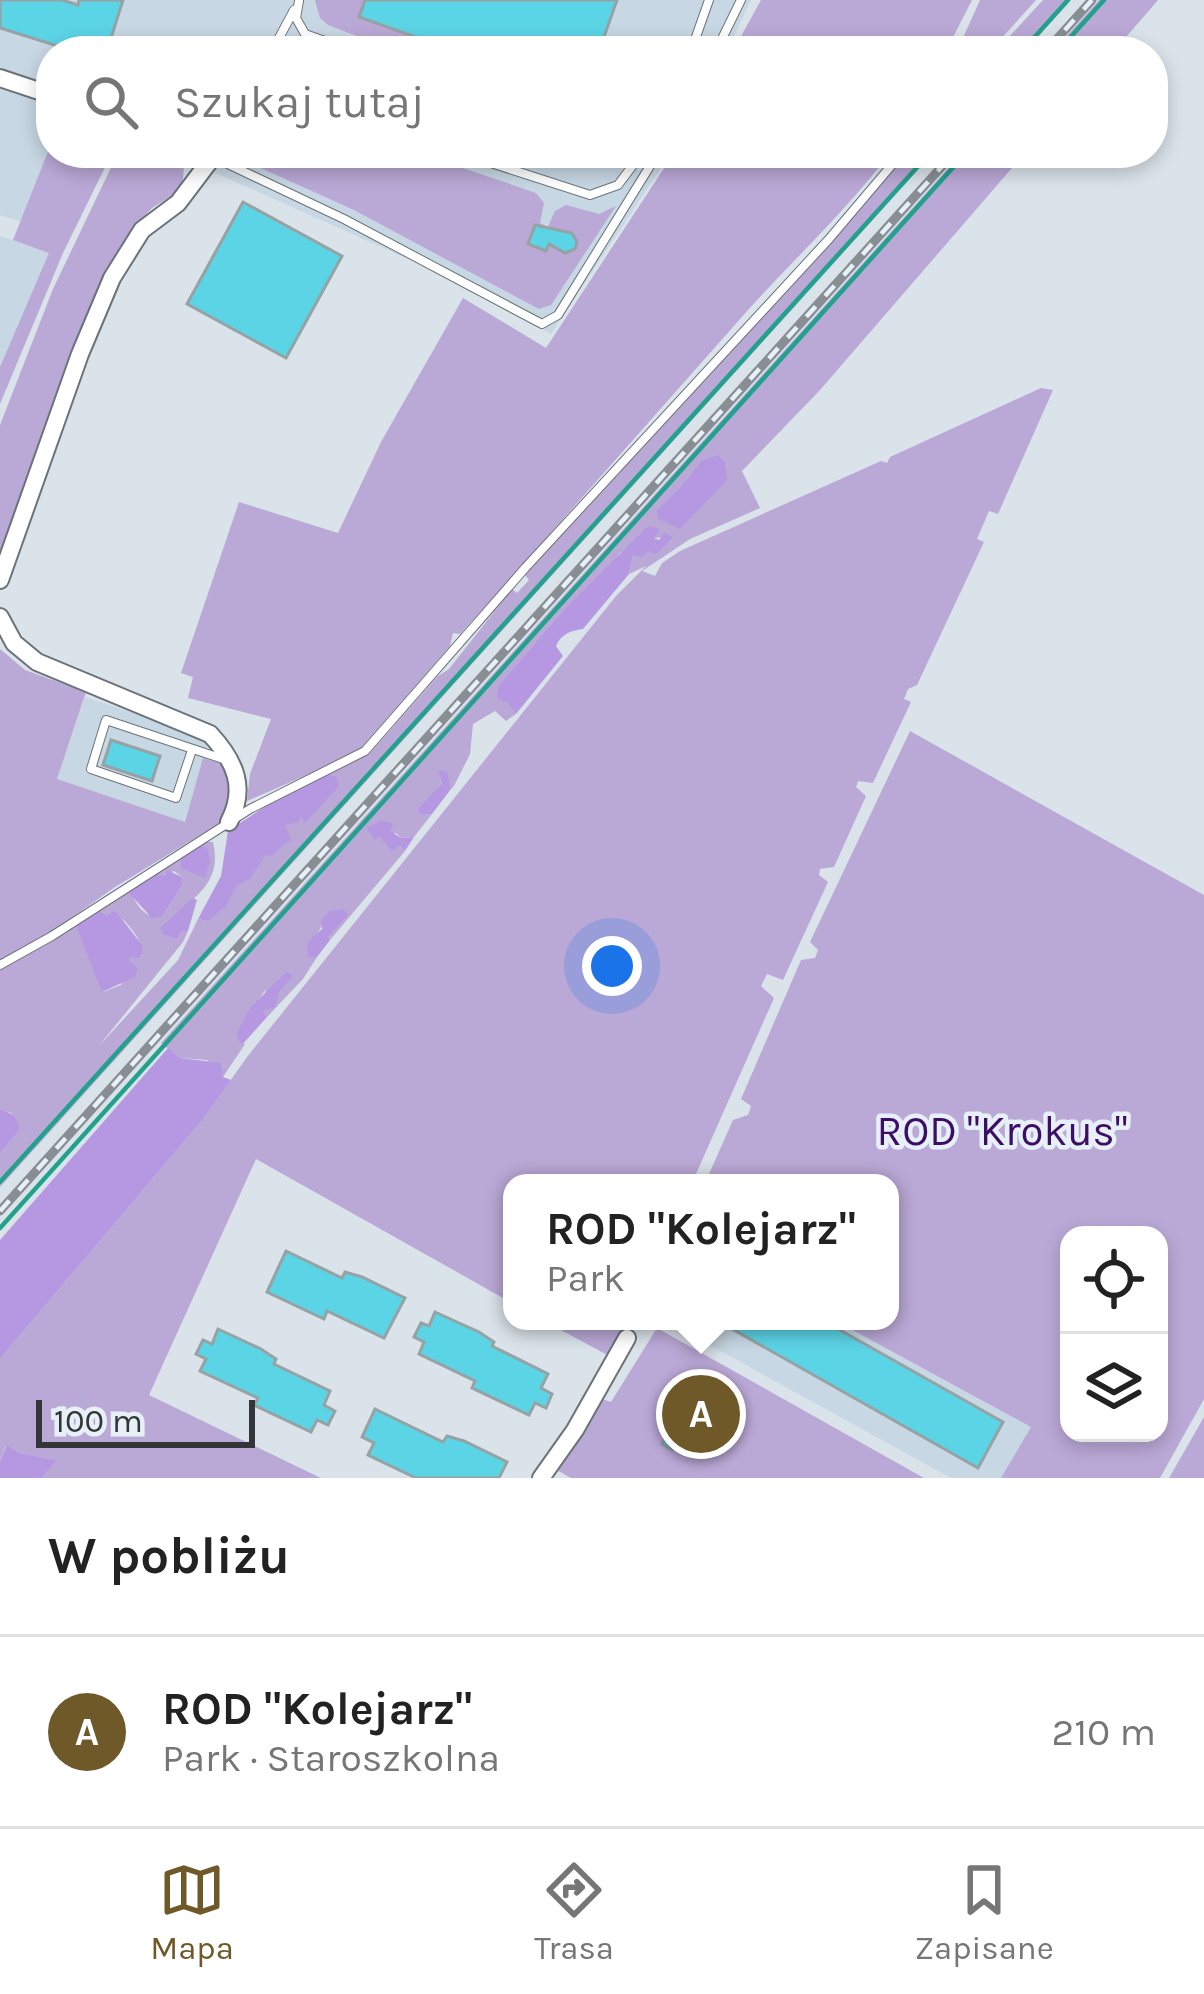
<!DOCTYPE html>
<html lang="pl">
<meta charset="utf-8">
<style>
:root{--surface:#fff;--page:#f6f6f6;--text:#222;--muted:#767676;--line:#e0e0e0;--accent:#6f5929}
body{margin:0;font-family:Karla,sans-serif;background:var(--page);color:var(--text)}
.controls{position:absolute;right:36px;bottom:36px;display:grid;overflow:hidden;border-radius:24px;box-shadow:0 6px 18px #0003}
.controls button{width:108px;height:108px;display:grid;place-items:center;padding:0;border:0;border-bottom:3px solid var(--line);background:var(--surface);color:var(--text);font:60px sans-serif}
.scale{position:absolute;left:36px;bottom:30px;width:219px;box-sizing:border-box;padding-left:12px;border:6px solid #323638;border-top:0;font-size:33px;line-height:42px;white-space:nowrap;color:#323638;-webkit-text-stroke:9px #e7f0f7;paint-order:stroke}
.you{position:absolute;left:612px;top:966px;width:42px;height:42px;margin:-30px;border:9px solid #fff;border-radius:50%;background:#1a73e8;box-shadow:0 0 0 18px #1a73e833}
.badge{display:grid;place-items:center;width:78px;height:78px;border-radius:50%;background:var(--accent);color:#fff;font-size:39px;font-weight:700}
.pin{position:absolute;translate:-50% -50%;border:6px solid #fff;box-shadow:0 3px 12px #0006}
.popup{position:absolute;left:503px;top:1174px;width:396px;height:156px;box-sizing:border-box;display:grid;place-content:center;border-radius:24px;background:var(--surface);filter:drop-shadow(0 3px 9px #0005);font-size:39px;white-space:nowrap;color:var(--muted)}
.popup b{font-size:45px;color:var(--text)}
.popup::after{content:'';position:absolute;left:50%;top:100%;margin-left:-24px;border:24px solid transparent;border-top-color:var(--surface)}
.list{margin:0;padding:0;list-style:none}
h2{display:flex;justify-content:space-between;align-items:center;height:156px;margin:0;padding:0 48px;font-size:51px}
h2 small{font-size:39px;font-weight:400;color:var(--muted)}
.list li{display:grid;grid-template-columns:78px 1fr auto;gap:36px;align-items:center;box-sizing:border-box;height:192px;padding:0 48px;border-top:3px solid var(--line)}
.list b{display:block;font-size:45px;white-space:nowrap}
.list p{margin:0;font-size:39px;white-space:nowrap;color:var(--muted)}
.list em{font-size:39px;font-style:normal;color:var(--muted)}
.icon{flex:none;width:66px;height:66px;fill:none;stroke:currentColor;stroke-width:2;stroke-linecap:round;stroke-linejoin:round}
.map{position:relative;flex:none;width:1204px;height:1478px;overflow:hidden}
.search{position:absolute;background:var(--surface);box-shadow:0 6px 18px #0003;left:36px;right:36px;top:36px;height:132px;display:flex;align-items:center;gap:30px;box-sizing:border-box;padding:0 42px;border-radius:48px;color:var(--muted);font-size:45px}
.sheet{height:348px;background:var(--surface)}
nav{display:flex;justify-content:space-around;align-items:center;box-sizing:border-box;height:168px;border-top:3px solid var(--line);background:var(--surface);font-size:33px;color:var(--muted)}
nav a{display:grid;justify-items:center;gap:6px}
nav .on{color:var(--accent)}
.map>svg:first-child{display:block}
.built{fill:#c7d7e3}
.green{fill:#baa8d6;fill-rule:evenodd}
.forest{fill:#b698e2}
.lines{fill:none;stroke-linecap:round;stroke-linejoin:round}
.stream{stroke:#23a18c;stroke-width:4.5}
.building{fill:#5bd4e6;stroke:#97a2a4;stroke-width:3}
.lane-casing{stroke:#6b7379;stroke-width:10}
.street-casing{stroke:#6b7379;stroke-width:20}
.lane{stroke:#fff;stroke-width:8}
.street{stroke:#fff;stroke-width:16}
.rail-casing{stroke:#888e93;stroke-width:9}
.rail{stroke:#e7f0f7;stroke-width:4.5;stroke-dasharray:14;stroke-linecap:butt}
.labels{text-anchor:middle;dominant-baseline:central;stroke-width:9;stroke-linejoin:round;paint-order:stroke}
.park-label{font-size:42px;fill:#3d0e66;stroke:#e7f0f7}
</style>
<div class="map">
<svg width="1204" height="1478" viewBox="0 0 1204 1478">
<rect width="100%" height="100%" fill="#dae3ea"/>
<!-- built -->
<path class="built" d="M0 0H751L727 51H51V144L22 222 0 215Z
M171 153H671L551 334 464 284Z
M0 236 50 252 0 367Z
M85 697 209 738 185 822 57 779Z
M666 1321H836L1031 1427 1001 1478H951Z"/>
<!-- green -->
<path class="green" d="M315 0H421L572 51H396L328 25 320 18Z
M761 0H972L946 51H733Z
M980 0H1036L990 51H957Z
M1043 0H1071L1025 51H996Z
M1099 0H1158L1114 51H1053Z
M51 144V153H112L63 253 0 404V367L49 253 13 240Z
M118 153H171L184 167 182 189 152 208 137 224 0 558V425L53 289Z
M238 153H419L536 193 544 203 540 223 548 227 555 211 566 205 599 214 616 206 551 305 539 309 354 210 243 160Z
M674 153H890C847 210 795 258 748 310 652 418 557 527 460 634L453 633 450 646 362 747 346 758 247 801 250 774 271 719 188 698 193 677 181 673 239 502 338 533 381 442 463 298 546 348Z
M906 153H933L0 1187V1153L19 1131 11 1113 0 1109V968L62 933 129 886C135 903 142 918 162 917L182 886V877L174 871 158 877 149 874 205 842H213C224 887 187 901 160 927L177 939 182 931H188L183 942 98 1047 178 960 198 919 208 921 236 884 254 871 283 824 300 814 328 774 371 752 438 676 449 669 512 589 517 593 529 580 525 575 551 543ZM113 912C126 920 142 938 143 955L139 959 130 956 121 985 103 992Z
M962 153H977L982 166 994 153H1025L820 390 742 471 760 508 690 539 642 571 655 576 662 563 680 551 881 461 887 463 890 457 1041 388 1053 390 998 514 989 511 977 539 984 542 917 685 908 689 904 699 911 702 873 783 858 781 856 787 866 796 834 867 820 869 819 875 828 882 783 980 767 974 761 986 774 998 692 1183H512V1303L256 1159 149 1395 321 1478H42L55 1460 19 1453 6 1446 0 1462V1359L204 1118 247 1057 616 596 646 566 629 574 633 554 648 550 656 555 672 537 653 538 620 553 610 568 558 616 499 685 516 714 506 721 495 711 473 724 470 754 454 786 451 789 440 778 442 784 423 815 432 814 414 837 401 838 396 833 380 837 400 844 405 851 330 940 327 917 308 950 307 956 317 957 303 979 267 1017 261 1011 266 989 242 1024V1044H245L223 1077 207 1060 180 1058 161 1043Z
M0 649 25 670 86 692 57 779 185 822 203 758 229 766 233 774 228 818 115 887 43 938 0 961Z
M910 731 1204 895V1399L1160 1478H1001L1031 1427 836 1321H890V1183H705L733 1120 748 1115 751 1106 741 1099 801 960 815 958 818 950 810 942ZM1069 1235H1159V1433H1069Z
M544 1321H630L613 1358Z
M657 1328 924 1478H571L553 1468 574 1438 581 1437 582 1426 602 1399 611 1402Z
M1204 1417V1478H1169L1200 1424Z"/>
<!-- forest -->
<path class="forest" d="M718 455 725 462 727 480 680 529 658 519 657 510C670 499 693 475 701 461Z
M648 526 660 529 654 538 659 540 664 533 673 537 656 555 648 551 642 557 633 555 629 574 583 629C570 631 561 634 556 646L563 656 516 714 508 703 497 698 499 685 558 616Z
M438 770 447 772 451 789 432 814 423 815 417 810 442 784Z
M328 774 337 778 339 786 305 823 300 816 299 822 285 825 291 839 271 856 265 855 251 878 237 885 226 906 208 921 198 919 221 876 228 831 272 802Z
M381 820 393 824 390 831 401 838 414 837 405 851 400 845 392 851 380 837 374 839 367 828Z
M200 845 207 848 210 860 205 878 181 868V857Z
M167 870 182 877V886L162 917 152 918 128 892 129 886 149 874 165 875Z
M193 898 197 900 188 931H182L177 939 163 934 160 927Z
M344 909 348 915 329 936 330 940 317 957H307L308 942 322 929 321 921 329 911Z
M98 910 107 916 114 911 118 914 142 945 143 954 139 959 130 957 129 961 138 969 135 977 102 992 76 925Z
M286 972 293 976 278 993 276 1007 262 1011 267 1017 242 1045 236 1035 250 1008Z
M168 1048 180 1058 221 1063 223 1077 231 1080 204 1118 0 1359V1240Z
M0 1109C12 1113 19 1118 19 1131L0 1153Z
M7 1445 19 1453 56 1460 42 1478H0V1462Z"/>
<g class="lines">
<!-- stream -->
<path class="stream" d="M1022 51 1068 0
M1058 51 1104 0
M0 1182 930 153
M0 1228 966 153"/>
</g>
<!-- building -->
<path class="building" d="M0 0H62L78 5 79 0H123L107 51H63L64 48 0 28Z
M365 0H617L599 51H455L359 17Z
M243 202 342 256 286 358 187 304Z
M535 225 572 233 577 242 575 249 565 253 549 244 546 251 528 244Z
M111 740 160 756 152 781 103 765Z
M286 1251 342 1278 345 1272 362 1277 405 1298 384 1338 327 1311 324 1319 267 1292Z
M435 1312 479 1332 494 1342 492 1346 548 1374 541 1388 552 1394 546 1408 535 1403 529 1415 472 1388 475 1381 419 1354 424 1342 414 1337 421 1323 429 1326Z
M718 1321H824L1003 1422 978 1468Z
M218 1329 261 1349 276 1359 274 1364 330 1391 324 1405 335 1411 328 1425 317 1420 311 1432 254 1405 258 1398 200 1371 206 1359 196 1354 203 1340 212 1344Z
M375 1409 443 1442 447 1436 464 1441 507 1462 499 1478H416L368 1455 374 1443 362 1437Z
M669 1415 698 1432 692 1442 680 1436 672 1450 662 1444 669 1429 664 1426Z"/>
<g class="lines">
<defs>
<path id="lane" d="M299 1 296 18 305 34 353 51
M272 51 294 10
M691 51 709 0
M716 51 741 0
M460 153 590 195 618 185 642 153
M213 157 344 219 542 324 558 315 658 153
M192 750 176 798 91 769 106 720 223 759
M0 965 52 936 250 809 365 751 526 567 829 239 902 153"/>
<path id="street" d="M0 78 51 95
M0 580 80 354 112 278 142 230 178 203 212 158 201 153
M0 617 14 643 37 662 210 734C235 761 247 788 229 822
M541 1478 575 1430 627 1338"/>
</defs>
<!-- lane casing -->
<use href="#lane" class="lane-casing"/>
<!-- street casing -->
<use href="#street" class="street-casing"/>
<!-- lane -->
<use href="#lane" class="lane"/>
<!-- street -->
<use href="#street" class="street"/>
<defs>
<path id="rail" d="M1046 51 1092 0
M0 1211 954 153"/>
</defs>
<!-- rail casing -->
<use href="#rail" class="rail-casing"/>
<!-- rail -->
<use href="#rail" class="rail"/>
</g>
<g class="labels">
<!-- park labels -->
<g class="park-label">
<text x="1002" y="1131">ROD "Krokus"</text>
</g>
</g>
</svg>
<div class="controls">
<button><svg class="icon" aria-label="locate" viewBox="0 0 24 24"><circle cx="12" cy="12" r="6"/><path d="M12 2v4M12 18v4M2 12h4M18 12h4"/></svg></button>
<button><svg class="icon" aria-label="layers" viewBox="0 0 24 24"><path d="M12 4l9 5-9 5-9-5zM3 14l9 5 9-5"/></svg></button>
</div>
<div class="scale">100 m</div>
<div class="you"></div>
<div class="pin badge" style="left:701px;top:1414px">A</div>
<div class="popup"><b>ROD &quot;Kolejarz&quot;</b>Park</div>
<div class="search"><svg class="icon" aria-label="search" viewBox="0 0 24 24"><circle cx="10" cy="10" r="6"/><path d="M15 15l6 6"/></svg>Szukaj tutaj</div>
</div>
<section class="sheet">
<h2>W pobliżu<small></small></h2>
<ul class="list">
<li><span class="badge">A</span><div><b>ROD &quot;Kolejarz&quot;</b><p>Park · Staroszkolna</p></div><em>210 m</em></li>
</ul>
</section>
<nav>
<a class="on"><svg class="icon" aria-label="map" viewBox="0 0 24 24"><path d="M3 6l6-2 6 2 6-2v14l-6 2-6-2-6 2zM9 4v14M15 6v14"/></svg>Mapa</a>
<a><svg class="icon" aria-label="directions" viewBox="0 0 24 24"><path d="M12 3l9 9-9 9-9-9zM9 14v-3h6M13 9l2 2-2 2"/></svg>Trasa</a>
<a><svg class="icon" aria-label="saved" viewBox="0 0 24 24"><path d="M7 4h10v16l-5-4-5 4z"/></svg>Zapisane</a>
</nav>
